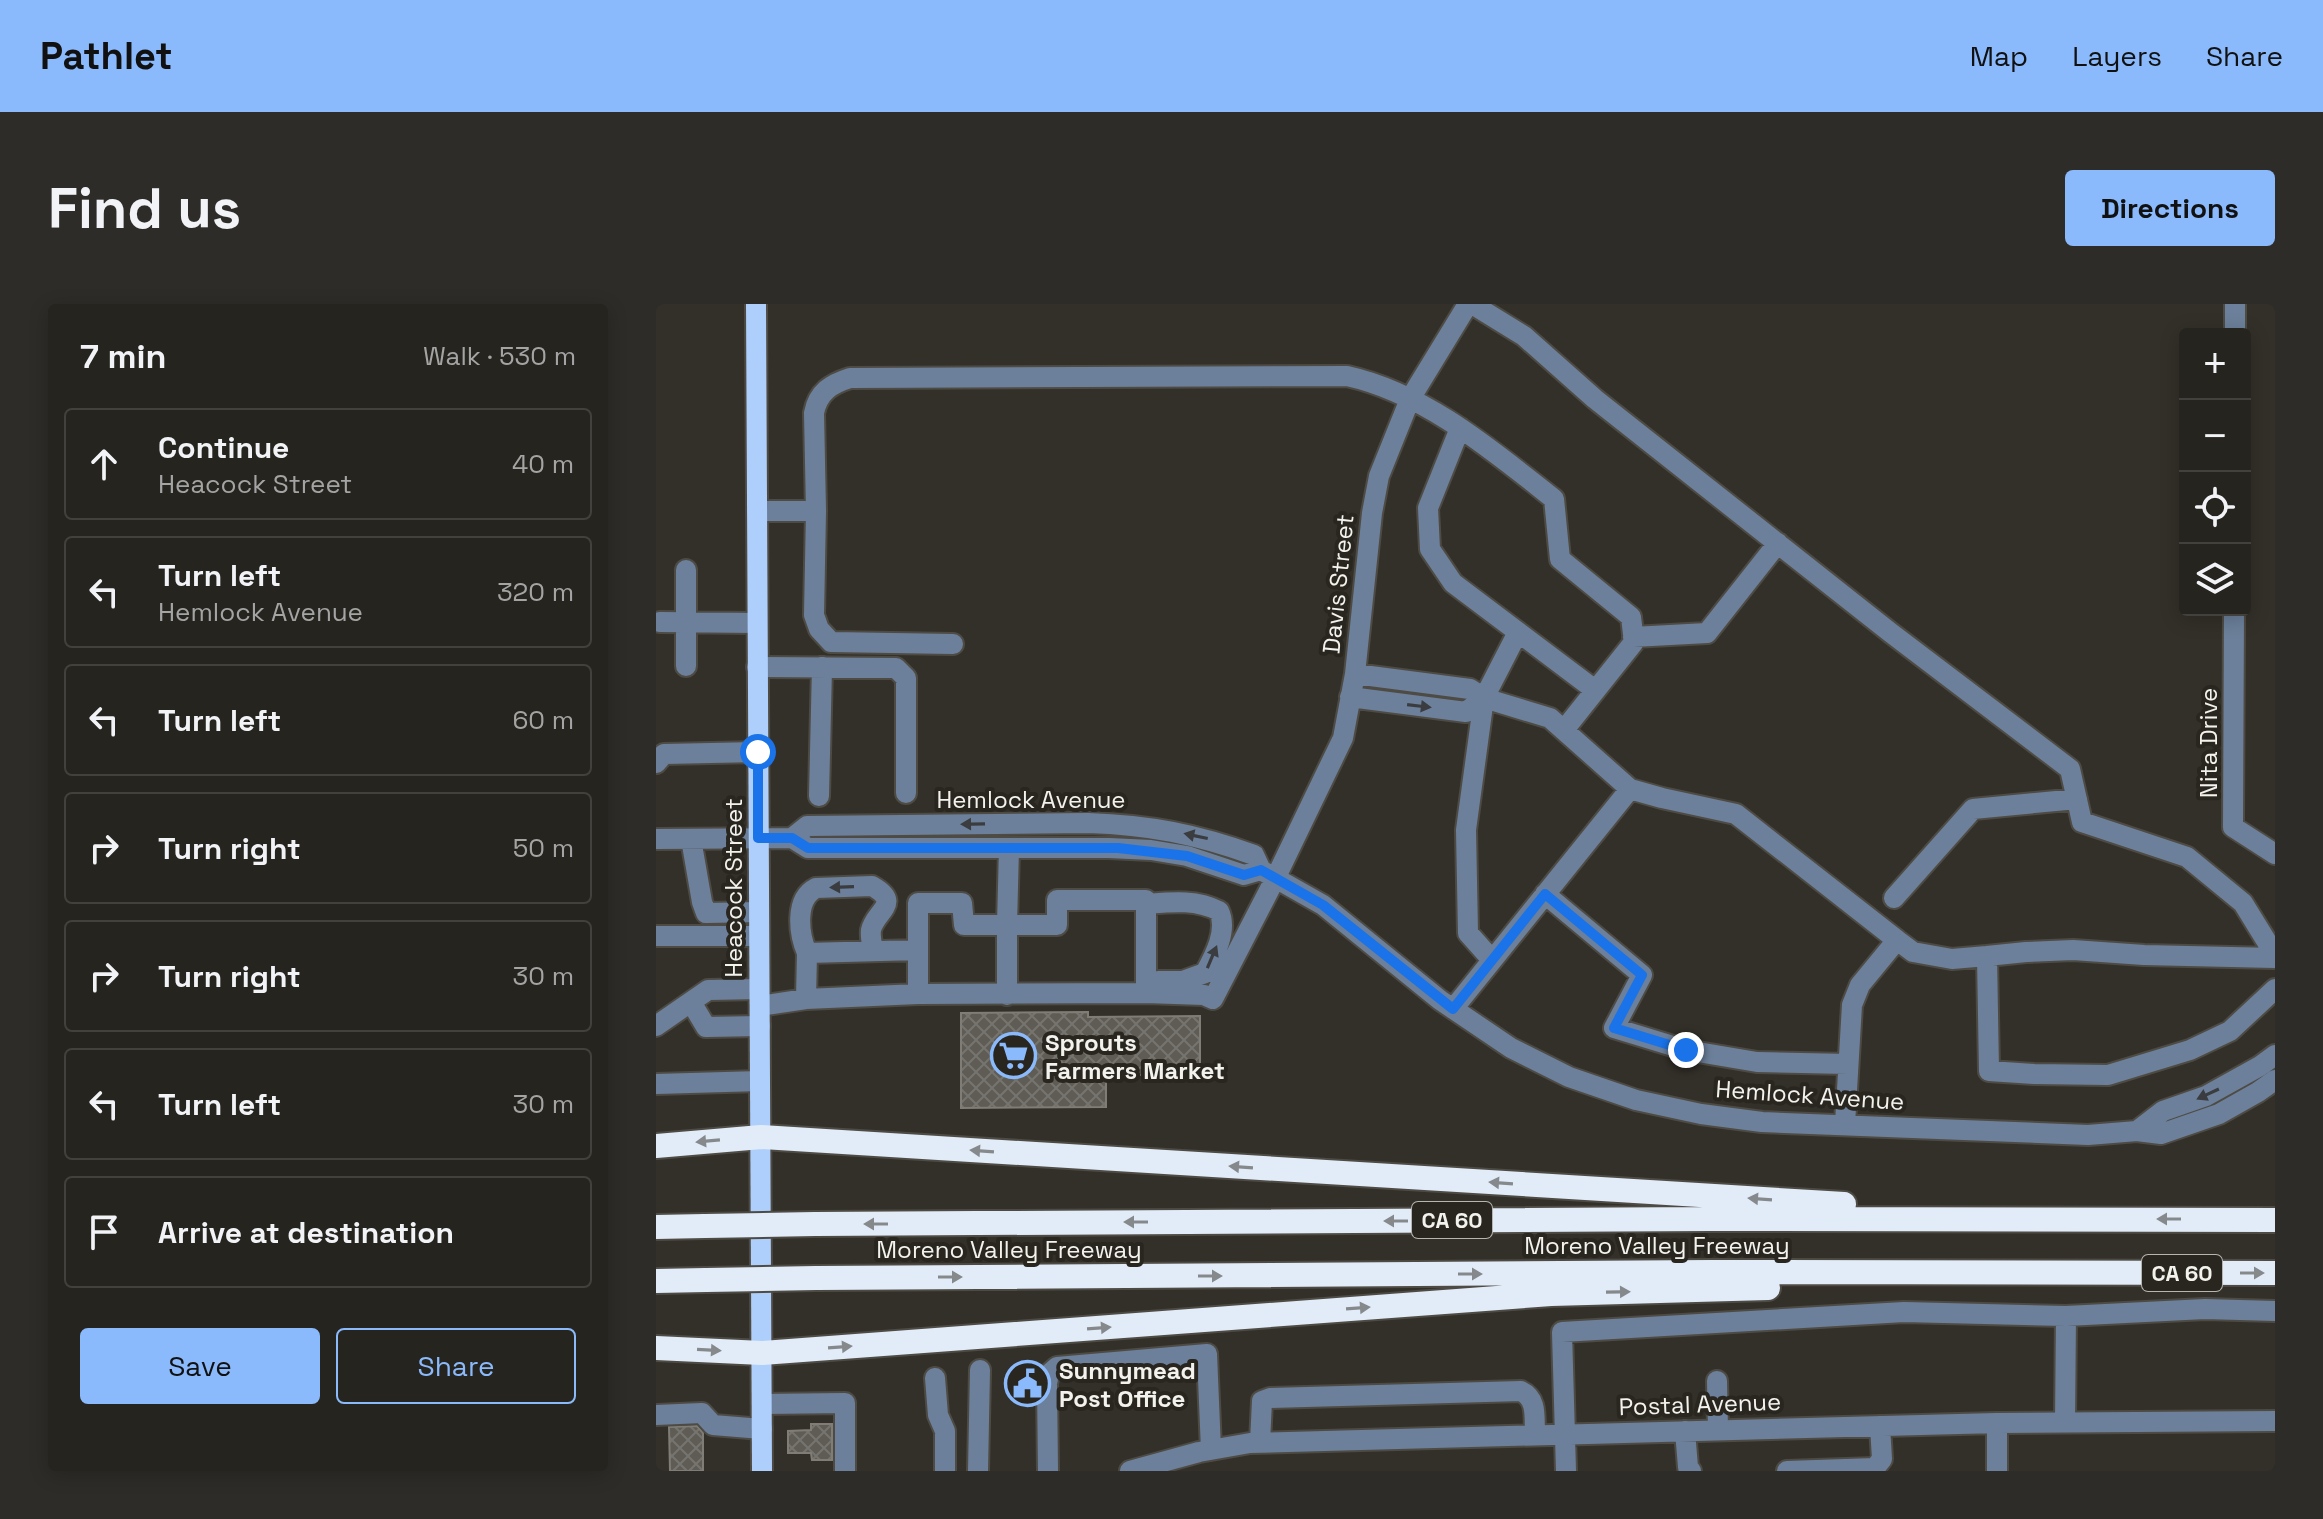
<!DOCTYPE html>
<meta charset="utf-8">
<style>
:root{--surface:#26241f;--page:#2e2c28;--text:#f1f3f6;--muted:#a4a4a4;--line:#42413d;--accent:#8abafc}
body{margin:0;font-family:"Space Grotesk",sans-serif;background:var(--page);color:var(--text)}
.controls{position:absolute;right:24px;top:24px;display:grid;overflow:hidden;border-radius:8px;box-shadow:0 4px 20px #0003}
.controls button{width:72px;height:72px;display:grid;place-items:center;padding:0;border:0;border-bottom:2px solid var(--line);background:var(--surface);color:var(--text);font:40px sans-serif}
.stop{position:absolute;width:24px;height:24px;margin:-18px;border:6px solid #1a73e8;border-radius:50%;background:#fff}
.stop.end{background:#1a73e8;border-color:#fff;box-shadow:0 2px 8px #0008}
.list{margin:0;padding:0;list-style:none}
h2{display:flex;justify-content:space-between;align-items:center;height:104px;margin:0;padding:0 32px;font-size:34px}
h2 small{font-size:26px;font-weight:400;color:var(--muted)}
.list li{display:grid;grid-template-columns:52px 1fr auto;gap:24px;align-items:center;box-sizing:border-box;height:112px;margin:0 16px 16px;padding:0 16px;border:2px solid var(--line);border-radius:8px}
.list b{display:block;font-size:30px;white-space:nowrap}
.list p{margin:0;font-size:26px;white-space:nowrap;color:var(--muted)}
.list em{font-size:26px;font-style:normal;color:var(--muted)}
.actions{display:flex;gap:16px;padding:24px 32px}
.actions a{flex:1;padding:18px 0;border:2px solid var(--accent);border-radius:8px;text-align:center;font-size:28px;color:var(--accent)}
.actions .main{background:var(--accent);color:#111}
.icon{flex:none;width:44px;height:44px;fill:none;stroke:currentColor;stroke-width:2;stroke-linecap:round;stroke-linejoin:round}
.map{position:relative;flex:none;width:1619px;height:1167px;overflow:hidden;border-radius:8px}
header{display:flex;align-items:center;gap:48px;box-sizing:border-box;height:112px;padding:0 40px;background:var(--accent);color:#111}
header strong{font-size:38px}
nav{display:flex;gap:44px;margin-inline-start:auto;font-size:28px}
.intro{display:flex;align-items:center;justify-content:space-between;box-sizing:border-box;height:192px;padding:0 48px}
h1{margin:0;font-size:56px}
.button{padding:20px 36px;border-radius:8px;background:var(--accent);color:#111;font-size:28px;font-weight:700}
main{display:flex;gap:48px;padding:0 48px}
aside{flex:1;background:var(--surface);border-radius:8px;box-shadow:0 4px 20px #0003}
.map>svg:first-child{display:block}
.building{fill:url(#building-cross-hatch);stroke:#7f7d75;stroke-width:2}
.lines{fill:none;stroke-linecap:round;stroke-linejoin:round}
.minor-casing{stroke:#4e4b44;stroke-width:24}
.major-casing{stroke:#4e4b44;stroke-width:24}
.highway-casing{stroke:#4e4b44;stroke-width:28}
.minor{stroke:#6c809b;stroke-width:20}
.major{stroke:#aecffb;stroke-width:20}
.highway{stroke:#e2ecf9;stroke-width:24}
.highway-bridge-casing{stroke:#4e4b44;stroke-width:28;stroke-linecap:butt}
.highway-bridge{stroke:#e2ecf9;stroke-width:24}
.oneway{fill:#3a3c3f}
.oneway2{fill:#86898c}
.route{stroke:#1a73e8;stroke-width:10}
.labels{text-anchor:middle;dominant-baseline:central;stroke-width:8;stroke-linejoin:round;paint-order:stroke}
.shield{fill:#292620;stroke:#b6b5b0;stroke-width:2}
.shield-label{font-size:22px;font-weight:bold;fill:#f3f2ed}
.street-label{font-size:24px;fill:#f3f2ed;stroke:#292620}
.poi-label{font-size:24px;font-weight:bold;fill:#f3f2ed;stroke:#292620;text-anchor:start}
</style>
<header>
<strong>Pathlet</strong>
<nav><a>Map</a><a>Layers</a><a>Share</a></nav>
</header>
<div class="intro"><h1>Find us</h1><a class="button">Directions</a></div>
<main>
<aside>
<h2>7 min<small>Walk · 530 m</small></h2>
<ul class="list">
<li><svg class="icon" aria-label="ahead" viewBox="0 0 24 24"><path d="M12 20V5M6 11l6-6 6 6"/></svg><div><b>Continue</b><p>Heacock Street</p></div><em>40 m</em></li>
<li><svg class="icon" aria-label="left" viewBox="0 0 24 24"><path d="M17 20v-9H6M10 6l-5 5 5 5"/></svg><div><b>Turn left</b><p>Hemlock Avenue</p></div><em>320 m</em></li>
<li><svg class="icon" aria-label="left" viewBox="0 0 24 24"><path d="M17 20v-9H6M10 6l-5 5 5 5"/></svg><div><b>Turn left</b></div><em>60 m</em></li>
<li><svg class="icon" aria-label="right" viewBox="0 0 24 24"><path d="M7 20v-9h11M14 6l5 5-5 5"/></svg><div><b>Turn right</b></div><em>50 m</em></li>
<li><svg class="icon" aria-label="right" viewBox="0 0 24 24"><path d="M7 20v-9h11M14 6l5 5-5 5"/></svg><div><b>Turn right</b></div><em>30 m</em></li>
<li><svg class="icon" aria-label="left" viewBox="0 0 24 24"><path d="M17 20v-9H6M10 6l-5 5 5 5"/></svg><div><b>Turn left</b></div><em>30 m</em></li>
<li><svg class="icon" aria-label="arrive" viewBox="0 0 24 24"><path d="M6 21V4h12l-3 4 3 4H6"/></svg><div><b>Arrive at destination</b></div></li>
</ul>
<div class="actions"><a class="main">Save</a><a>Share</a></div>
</aside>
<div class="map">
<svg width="1619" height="1167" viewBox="0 0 1619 1167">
<defs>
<pattern id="building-cross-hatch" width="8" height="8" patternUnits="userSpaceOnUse" patternTransform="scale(2)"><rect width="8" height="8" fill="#5f5c55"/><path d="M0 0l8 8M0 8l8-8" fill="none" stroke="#76746e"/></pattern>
</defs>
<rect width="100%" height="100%" fill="#333029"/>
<!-- building -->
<path class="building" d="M432 708V713L544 712V771H481V763L450 764V803L305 804V709Z
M155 1120H176V1156H156L155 1149H132V1127L155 1126Z
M41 1122 47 1129V1167H14L13 1123Z"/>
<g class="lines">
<defs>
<path id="minor" d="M816 0 868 32 939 95 1235 329 1414 465 1426 518 1531 553 1587 599 1619 651
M1579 30V0
M804 124 772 204 774 245 797 279 939 386
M101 207H160L158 109C162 88 175 80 194 74L691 72C769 89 837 147 898 195L904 255 975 313 978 338 908 426
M160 207 158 311 163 325 175 338 297 340
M30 266V362
M1578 306 1577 523 1619 550
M4 318 101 319
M977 333 1051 329 1122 239
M101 363 240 364 250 374V489
M699 370 814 385 828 394 894 414 974 485
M694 393 810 408 828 394
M0 459 8 450 102 448
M163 492 166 363
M136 534 151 522 432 519C493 521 540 530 598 551L605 566 667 601 784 696 855 744 913 773 980 796 1045 810 1106 818 1432 831 1481 827 1505 830 1563 810 1602 788 1619 776
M0 535 136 534 152 544H453L495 546 531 552 588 571 605 566
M35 535 46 598 50 609 103 608
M353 544 351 621H401V596H490V689L548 691 557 695 620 573 687 434 699 370 716 209 723 172 754 95 812 0
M889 590 986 671 958 724 1030 746 1101 758 1192 760
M1238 594 1317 505 1421 495
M490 600C515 598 540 595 563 607 572 626 559 651 549 669L527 677H502
M0 632H103
M262 646V690L490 689
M151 649C143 631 138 595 160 584L216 582C247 599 219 607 215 626 214 632 216 640 217 647
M1331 652 1370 648 1417 646 1488 651 1619 654
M836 656 812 629 810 526 828 394 862 328
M150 695 151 649 262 646V599H306L308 621H351V691
M35 698 50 723 104 722
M104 702 150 695 262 690
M797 705 974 485 1006 494 1080 510 1241 636
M0 722 52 686 103 685
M0 780 104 777
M1189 820 1196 701 1204 681 1241 636 1257 648 1296 655 1331 652 1333 767 1378 770 1452 771 1534 746 1574 727 1619 685
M1481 827 1507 807 1550 792 1604 762 1619 751
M279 1074 282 1111 289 1127V1167
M1061 1077 1062 1126
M106 1100 189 1099V1167
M0 1111 46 1109 57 1121 106 1125
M1409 1118 1410 1012 1549 1005 1619 1007
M1341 1119V1167
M1029 1127 1032 1163 1035 1167
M604 1138 606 1097 614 1094 865 1087C882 1095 878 1114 879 1131
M322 1167 324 1066
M392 1167 391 1079 393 1070 401 1063 551 1050 555 1146
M474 1167 543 1148 594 1139 1341 1119 1619 1117
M910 1167 906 1028 1248 1008 1410 1012
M1131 1167 1219 1164 1226 1155 1224 1122"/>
<path id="major" d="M100 0 106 1167"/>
<path id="highway" d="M0 842 105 833 1188 900
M159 920 1054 915 1619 916
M0 923 49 922
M160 974 1055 968 1619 969
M0 977 50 976
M0 1044 106 1049 895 990 1112 984"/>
</defs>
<!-- minor casing -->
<use href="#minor" class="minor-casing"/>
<!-- major casing -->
<use href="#major" class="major-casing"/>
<!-- highway casing -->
<use href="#highway" class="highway-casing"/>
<!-- minor -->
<use href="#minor" class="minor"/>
<!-- major -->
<use href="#major" class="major"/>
<!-- highway -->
<use href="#highway" class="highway"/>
<defs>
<path id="highway-bridge" d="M49 922 159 920
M50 976 160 974"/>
</defs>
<!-- highway-bridge casing -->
<use href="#highway-bridge" class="highway-bridge-casing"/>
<!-- highway-bridge -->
<use href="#highway-bridge" class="highway-bridge"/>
</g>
<!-- one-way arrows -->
<defs><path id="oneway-solid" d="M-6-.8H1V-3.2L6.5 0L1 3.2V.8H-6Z" transform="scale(2)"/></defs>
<g class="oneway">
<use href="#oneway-solid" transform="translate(763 402) rotate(7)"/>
<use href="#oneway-solid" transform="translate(317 520) rotate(179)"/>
<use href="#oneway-solid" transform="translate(540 532) rotate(-168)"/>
<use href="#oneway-solid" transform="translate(186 583) rotate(178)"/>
<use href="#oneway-solid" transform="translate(556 653) rotate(-67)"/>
<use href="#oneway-solid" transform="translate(1552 790) rotate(155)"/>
</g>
<g class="oneway2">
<use href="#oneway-solid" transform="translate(52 837) rotate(175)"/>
<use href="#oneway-solid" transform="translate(326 847) rotate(-176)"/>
<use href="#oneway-solid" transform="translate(585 863) rotate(-176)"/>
<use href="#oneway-solid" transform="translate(845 879) rotate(-176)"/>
<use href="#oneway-solid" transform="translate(1104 895) rotate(-176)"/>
<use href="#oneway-solid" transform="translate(1513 915) rotate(-180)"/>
<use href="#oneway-solid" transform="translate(740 917) rotate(180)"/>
<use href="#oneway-solid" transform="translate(480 918) rotate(180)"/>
<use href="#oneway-solid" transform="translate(220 920) rotate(180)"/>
<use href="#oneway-solid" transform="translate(1596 969)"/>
<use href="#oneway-solid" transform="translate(814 970)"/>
<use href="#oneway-solid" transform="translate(554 972)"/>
<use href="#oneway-solid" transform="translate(294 973)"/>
<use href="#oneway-solid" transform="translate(962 988) rotate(-1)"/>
<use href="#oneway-solid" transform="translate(702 1004) rotate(-4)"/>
<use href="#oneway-solid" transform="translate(443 1024) rotate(-4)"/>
<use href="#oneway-solid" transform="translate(184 1043) rotate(-4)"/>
<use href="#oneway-solid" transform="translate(53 1046) rotate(3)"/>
</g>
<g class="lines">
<!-- route -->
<path class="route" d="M102 448V534H136L152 544H462L531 552 588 571 605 566 667 601 797 705 889 590 986 671 958 724 1030 746"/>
</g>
<!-- icons -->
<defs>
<symbol id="supermarket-ring" viewBox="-11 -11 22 22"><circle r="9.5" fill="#292620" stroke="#8abafc" stroke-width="1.5"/><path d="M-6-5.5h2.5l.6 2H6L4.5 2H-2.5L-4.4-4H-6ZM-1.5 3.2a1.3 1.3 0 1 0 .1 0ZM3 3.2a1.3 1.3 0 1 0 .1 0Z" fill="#8abafc"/></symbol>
<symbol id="civic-ring" viewBox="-11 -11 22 22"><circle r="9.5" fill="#292620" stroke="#8abafc" stroke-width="1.5"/><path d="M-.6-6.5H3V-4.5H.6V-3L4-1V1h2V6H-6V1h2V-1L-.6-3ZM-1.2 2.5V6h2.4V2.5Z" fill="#8abafc"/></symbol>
</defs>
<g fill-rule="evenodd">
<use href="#supermarket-ring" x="332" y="726" width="51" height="51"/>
<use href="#civic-ring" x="346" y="1054" width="51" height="51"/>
</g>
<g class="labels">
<!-- shield labels -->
<g class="shield">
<rect x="756" y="898" width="80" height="36" rx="6"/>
<rect x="1486" y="951" width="80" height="36" rx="6"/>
</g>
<g class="shield-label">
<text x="796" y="916">CA 60</text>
<text x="1526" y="969">CA 60</text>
</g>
<!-- street labels -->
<g class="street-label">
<text transform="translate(682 280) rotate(-84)">Davis Street</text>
<text transform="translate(1552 439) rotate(-90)">Nita Drive</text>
<text x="375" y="495">Hemlock Avenue</text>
<text transform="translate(77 584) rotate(-90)">Heacock Street</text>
<text transform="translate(1154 791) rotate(4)">Hemlock Avenue</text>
<text x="1001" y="941">Moreno Valley Freeway</text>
<text x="353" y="945">Moreno Valley Freeway</text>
<text transform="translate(1044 1100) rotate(-2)">Postal Avenue</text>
</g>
<!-- poi labels -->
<g class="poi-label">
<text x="389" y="738">Sprouts<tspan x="389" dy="28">Farmers Market</tspan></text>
<text x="403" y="1066">Sunnymead<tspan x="403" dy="28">Post Office</tspan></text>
</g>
</g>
</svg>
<div class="controls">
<button>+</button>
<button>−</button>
<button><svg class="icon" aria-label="locate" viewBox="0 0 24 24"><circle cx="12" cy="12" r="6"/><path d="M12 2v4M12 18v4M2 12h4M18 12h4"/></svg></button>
<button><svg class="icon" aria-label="layers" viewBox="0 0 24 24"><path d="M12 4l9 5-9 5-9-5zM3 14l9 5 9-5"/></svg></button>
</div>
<div class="stop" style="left:102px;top:448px"></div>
<div class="stop end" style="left:1030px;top:746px"></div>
</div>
</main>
